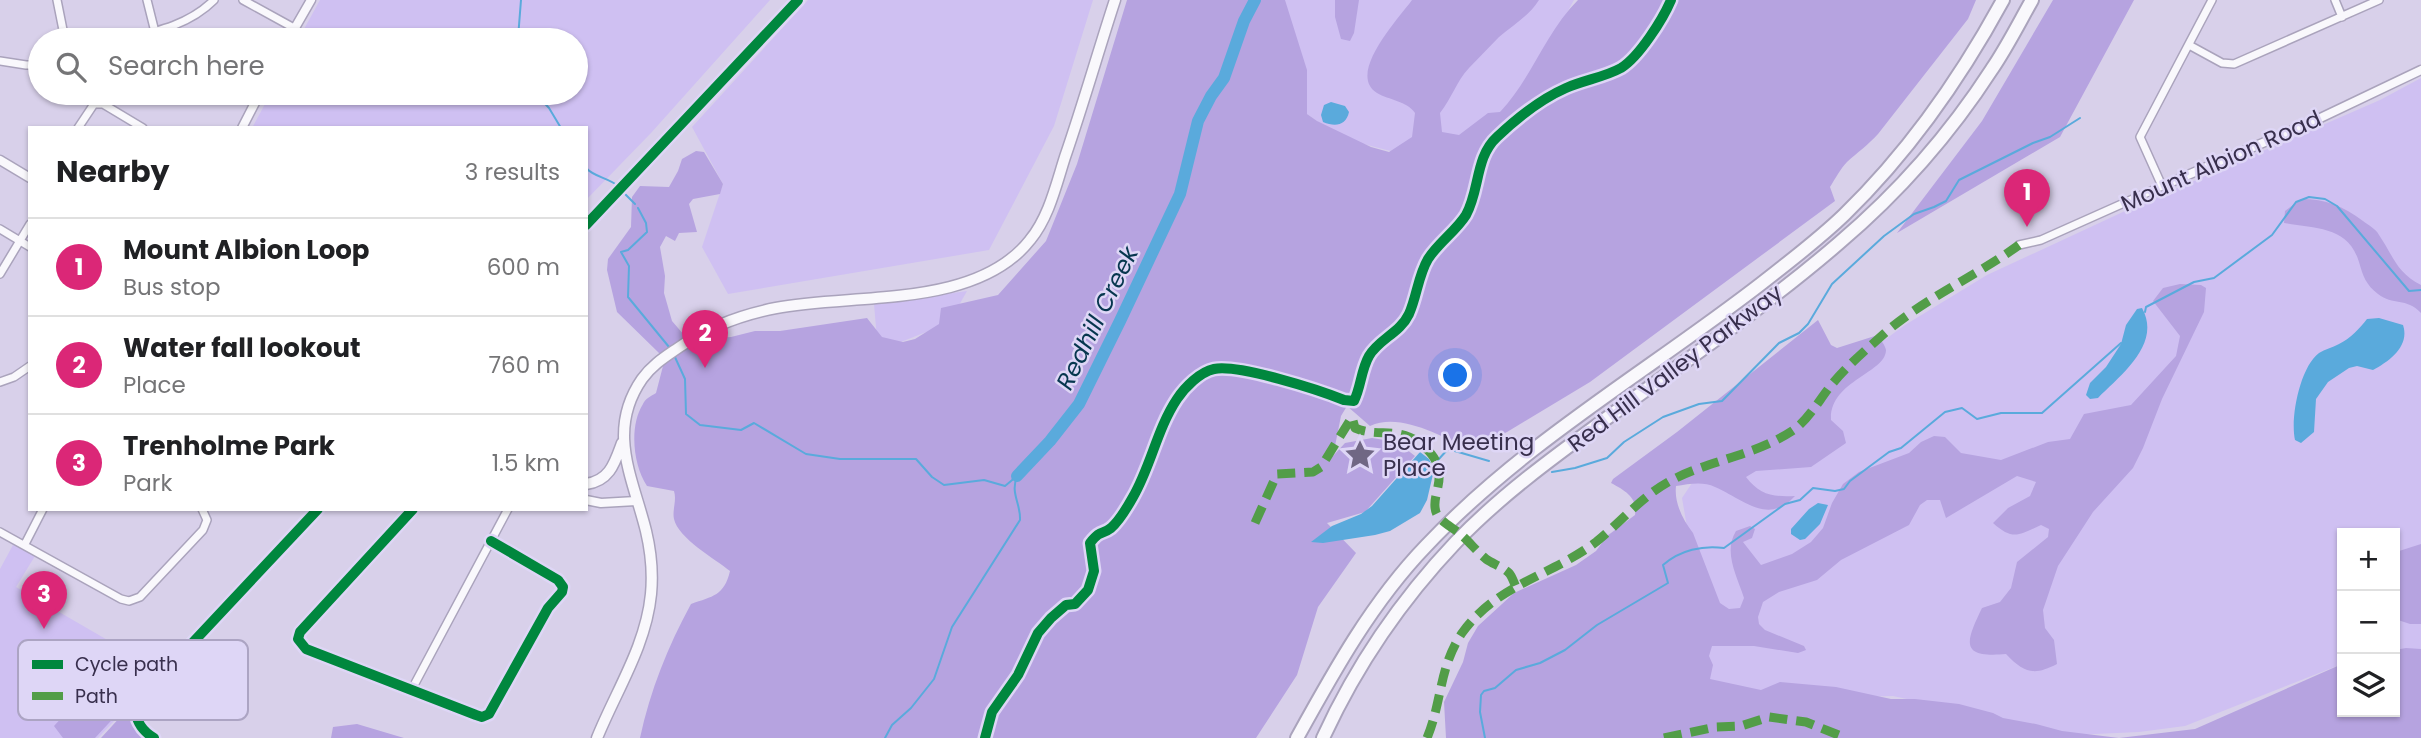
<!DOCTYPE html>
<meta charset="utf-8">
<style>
:root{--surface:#fff;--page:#f2f2f2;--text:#202124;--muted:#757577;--line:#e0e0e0;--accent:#db2777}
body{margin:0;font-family:Poppins,sans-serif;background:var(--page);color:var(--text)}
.controls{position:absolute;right:21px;bottom:21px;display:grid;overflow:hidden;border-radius:0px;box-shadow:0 2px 5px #0004}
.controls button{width:63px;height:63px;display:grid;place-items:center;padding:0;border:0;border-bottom:2px solid var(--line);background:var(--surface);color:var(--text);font:35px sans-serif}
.you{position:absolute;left:1456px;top:376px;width:24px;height:24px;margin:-18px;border:5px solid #fff;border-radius:50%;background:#1a73e8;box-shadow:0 0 0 10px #1a73e833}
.badge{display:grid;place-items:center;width:46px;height:46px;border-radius:50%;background:var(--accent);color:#fff;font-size:23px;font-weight:700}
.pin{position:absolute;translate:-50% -58px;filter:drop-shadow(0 2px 4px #0008)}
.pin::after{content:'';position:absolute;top:37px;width:24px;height:21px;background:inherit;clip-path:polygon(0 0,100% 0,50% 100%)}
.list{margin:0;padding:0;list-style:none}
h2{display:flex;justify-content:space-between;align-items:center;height:91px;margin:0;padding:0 28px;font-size:30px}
h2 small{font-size:23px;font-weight:400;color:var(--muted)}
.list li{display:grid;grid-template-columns:46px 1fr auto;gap:21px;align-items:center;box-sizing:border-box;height:98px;padding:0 28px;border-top:2px solid var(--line)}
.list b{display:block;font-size:26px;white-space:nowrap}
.list p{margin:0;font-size:23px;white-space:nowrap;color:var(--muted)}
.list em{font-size:23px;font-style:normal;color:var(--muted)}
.icon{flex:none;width:38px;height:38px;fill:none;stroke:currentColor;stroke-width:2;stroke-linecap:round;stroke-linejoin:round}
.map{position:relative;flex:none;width:2421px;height:738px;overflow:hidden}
.search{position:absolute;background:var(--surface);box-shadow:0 2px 5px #0004;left:28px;top:28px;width:560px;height:77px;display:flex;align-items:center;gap:18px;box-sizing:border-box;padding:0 24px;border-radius:38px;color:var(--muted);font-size:26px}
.panel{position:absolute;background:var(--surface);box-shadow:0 2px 5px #0004;left:28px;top:126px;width:560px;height:385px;border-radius:0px}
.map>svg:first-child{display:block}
.green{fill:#cfc0f2}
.forest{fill:#b6a3e0}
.water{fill:#5aaadc}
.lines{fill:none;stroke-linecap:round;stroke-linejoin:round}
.stream{stroke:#5aaadc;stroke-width:2}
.river{stroke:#5aaadc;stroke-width:12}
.minor-casing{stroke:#aaa3bc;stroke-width:10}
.tertiary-casing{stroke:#aaa3bc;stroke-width:11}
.secondary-casing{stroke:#aaa3bc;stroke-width:13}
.motorway-casing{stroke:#aaa3bc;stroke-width:16}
.minor{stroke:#f9f8fc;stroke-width:7}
.tertiary{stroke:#f9f8fc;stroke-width:8}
.secondary{stroke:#f9f8fc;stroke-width:10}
.motorway{stroke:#f9f8fc;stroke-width:12}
.quiet{stroke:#529d48;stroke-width:9;stroke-dasharray:18 9;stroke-linecap:butt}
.cycleway-casing{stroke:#ded6f6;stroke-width:15}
.cycleway{stroke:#00873e;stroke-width:10}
.labels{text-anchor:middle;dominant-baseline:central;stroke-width:5;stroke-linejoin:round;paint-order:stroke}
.street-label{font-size:23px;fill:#382f4d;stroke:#ded6f6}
.poi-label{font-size:23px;fill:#382f4d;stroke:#ded6f6;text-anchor:start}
.water-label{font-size:24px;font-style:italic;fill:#06364e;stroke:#ded6f6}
.key{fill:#ded6f6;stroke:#aca4c3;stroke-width:2}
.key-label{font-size:19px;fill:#382f4d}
</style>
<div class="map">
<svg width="2421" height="738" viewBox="0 0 2421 738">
<rect width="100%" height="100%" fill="#d8d0ea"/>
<!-- green -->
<path class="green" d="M320 0H770L651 133 586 200V128H252L271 93H576V40H298Z
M808 0H1093L1054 126 989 250 728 294 702 247 723 184 692 127Z
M1280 0H1574L1534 72 1498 127 1402 154 1352 141 1322 125 1307 114V85L1291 40Z
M2421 78V656L2395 658V533H2342V664L2185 726 2139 732 2073 735 1893 696 1766 699 1699 686 1698 591 1682 498 1696 477 1905 325 1987 275 2125 211 2380 100Z
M967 291 949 323 878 351 874 304Z
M13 545 35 556 16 587 161 671 98 738H0V569Z"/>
<!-- forest -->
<path class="forest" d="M1127 0H1285L1307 70V114L1317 121 1371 147 1389 152 1412 137 1415 113C1407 101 1389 100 1377 93 1346 74 1399 18 1412 0H1539C1529 16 1513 25 1499 37 1489 47 1479 58 1469 68 1456 82 1452 98 1440 113L1442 132 1459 135 1488 113 1500 112C1532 78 1545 33 1578 0H1976L1968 19 1878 134C1869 144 1857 153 1847 162 1841 168 1835 179 1830 187L1835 201 1590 382 1507 432 1471 449C1441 437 1401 412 1370 426L1347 406 1341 416 1333 456 1345 443 1372 438 1397 442 1415 456 1365 512 1327 523 1356 553 1318 607 1297 675 1256 738H640C650 691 668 646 691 604 713 596 724 596 730 571 715 559 678 538 674 519 672 510 677 501 674 491L647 486C633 465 629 426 643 404 645 399 651 396 656 393L663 366 659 353 617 312 607 270 608 259 631 227 632 197 640 186 669 187 678 171 682 159 696 151 704 152 723 184 720 194 693 199 689 204 697 232 679 233 675 241 666 236 660 247 665 276 664 293 672 321 684 335 706 339 731 337 755 331H780L867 318 882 337 903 342 915 339 939 324 941 308 998 295 1046 241 1077 164Z
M1335 0H1359L1354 33 1350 41 1341 39 1335 17Z
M2053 0H2134L2060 137 1897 233 1982 121Z
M2301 199C2326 199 2343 206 2363 221 2368 225 2376 229 2379 235 2394 257 2396 272 2421 285V313C2406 297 2393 306 2378 294 2366 285 2363 276 2359 262 2348 226 2316 229 2284 223L2285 211Z
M2180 284 2201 285 2206 288 2204 312 2162 399 2143 448 2133 468 2093 512 2058 566 2043 610 2045 628 2054 640 2057 664C2034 676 2024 673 2006 654 1960 658 1965 643 1982 608L2000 602 2011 588 2017 562 2048 537 2049 529 2041 525C2019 535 2013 541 1993 523L2008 508 2030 496 2036 482 2017 476 1946 518 1940 500H1927L1920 505 1909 525 1841 560 1817 580 1779 592 1763 602 1758 617 1759 624 1765 630 1804 646 1806 650 1798 653 1754 646H1712L1709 656 1713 665 1710 679 1761 690 1780 682 1836 687 1891 699H1915L1959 704 1993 713 2003 718 2036 724 2062 731 2119 738 2195 729 2342 664V712H2395V650L2406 648 2421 649V738H1446L1444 702 1463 662 1468 643 1478 626 1514 593 1576 565 1596 551 1607 536 1635 515C1638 498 1626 491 1611 483L1613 479 1677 432 1818 320 1831 345 1837 348 1878 335C1880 339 1885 345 1886 350 1886 373 1829 381 1831 420L1843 431 1846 443 1811 467 1756 471 1746 477C1760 495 1772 497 1795 496 1768 526 1743 499 1715 487 1703 481 1689 484 1676 486 1674 503 1683 520 1693 533L1720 603 1729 609 1740 608 1744 598C1737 576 1723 552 1736 531L1750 526 1755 529 1752 538 1743 542 1761 565 1792 554 1811 542 1823 528 1832 503 1843 484 1859 472 1909 453 1921 442 1934 436 1945 437 1961 453 2001 460 2048 442 2070 439 2084 414 2131 405 2176 356 2180 336 2153 301 2163 288Z
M2421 544V624H2410L2395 619 2396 552Z
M103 673 135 695 95 738H63L54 726Z
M134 702V721L146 738H101Z
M357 724 404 738H331L333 727Z"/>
<!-- water -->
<path class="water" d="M1331 102 1345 106 1349 112C1346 126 1335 127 1323 122L1321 115 1324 105Z
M2142 308C2162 344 2121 375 2098 398L2090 399 2086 395 2090 383 2106 367 2121 344 2126 325 2137 309Z
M2379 318 2403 325C2410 346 2390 361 2373 370L2357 366 2349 368 2328 382 2316 399 2314 432 2301 443 2295 440C2290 418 2300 367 2319 353 2325 349 2332 348 2339 344 2350 339 2360 328 2367 319Z
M1420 452 1429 459 1434 470 1427 500 1420 513 1390 531 1375 535 1323 543 1311 542 1332 526 1361 514 1372 506Z
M1818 503 1828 505 1820 524 1805 539 1800 540 1791 534V529L1809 509Z"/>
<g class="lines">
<!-- stream -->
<path class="stream" d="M518 38 521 0
M535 93 549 108 561 128
M586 168C594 177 609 178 618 186
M622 191 635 204
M638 208 646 223 647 232 628 250 621 252 629 266 628 297 669 347
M2145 312 2146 307 2194 282 2214 278 2272 235 2296 202 2309 197 2325 199 2337 206 2409 291 2421 290
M674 355 685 379 686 414 700 425 741 430 754 423 806 454 840 459H916L932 477 944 485 984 480 1005 486 1017 476
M1438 460 1448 449 1489 461
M1552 472 1575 468 1607 458 1624 442 1663 417 1699 404 1722 401 1779 343 1799 333 1808 324 1832 284 1884 236 1914 214 1934 207 1946 201 1959 180 2033 143 2050 137 2080 118
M885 738 892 725 911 708 934 679 952 627 1020 520C1021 504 1010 493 1017 477
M1485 738 1480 712 1481 695 1484 691 1495 688 1516 670 1540 663 1565 650 1597 625 1668 583 1663 565C1680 550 1703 545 1724 548L1785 504 1800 500 1813 488 1835 491 1844 489 1850 481 1889 452 1901 448 1945 412 1962 408 1977 419 2001 413H2042L2121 343"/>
<!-- river -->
<path class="river" d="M1017 476 1050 441 1079 404 1120 321 1180 194 1198 121 1211 96 1224 78 1244 21 1255 0"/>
<defs>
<path id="minor" d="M57 0 65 40
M147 0 155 32
M243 0 294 28
M2335 0 2342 17
M119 40C154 32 188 26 214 0
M2189 45 2222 63 2234 64 2379 0
M0 61 26 65H40
M78 128 94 104H103L143 128
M0 229 30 247
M2019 245 2041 240 2162 186 2140 137 2212 0
M0 274 30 224
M0 382 14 377 30 366
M413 509 300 632 298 639 306 649 476 715 482 717 489 714 548 608 562 592 563 587 558 580 491 541
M0 532 121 599 129 601 140 597 203 530 207 520 202 509
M25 544 43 509
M412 689 508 509"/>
<path id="tertiary" d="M288 40 311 0
M242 128 260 93
M0 160 30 178
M2162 186 2314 121 2421 70
M586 500 601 503 636 501"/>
<path id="secondary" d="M586 484C610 481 615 462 622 443
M597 738C616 691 646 646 651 594 653 573 651 552 646 531 633 478 606 431 642 379 652 365 665 357 678 348 708 327 740 315 776 308 854 293 976 309 1030 240 1049 217 1056 185 1065 157 1083 105 1098 52 1115 0"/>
<path id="motorway" d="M1297 738C1334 671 1372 602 1426 546 1524 442 1650 370 1762 283 1790 261 1818 240 1844 215 1909 152 1960 79 2003 0
M1323 738C1356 666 1401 600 1456 542 1501 495 1555 456 1607 418 1685 361 1766 306 1839 243 1898 193 1950 134 1992 69 2007 47 2019 23 2032 0"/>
</defs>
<!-- minor casing -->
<use href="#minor" class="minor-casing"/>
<!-- tertiary casing -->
<use href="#tertiary" class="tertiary-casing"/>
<!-- secondary casing -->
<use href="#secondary" class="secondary-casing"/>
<!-- motorway casing -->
<use href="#motorway" class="motorway-casing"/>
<!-- minor -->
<use href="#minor" class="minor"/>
<!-- tertiary -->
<use href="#tertiary" class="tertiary"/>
<!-- secondary -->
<use href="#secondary" class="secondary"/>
<!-- motorway -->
<use href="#motorway" class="motorway"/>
<!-- quiet -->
<path class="quiet" d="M1255 523 1277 474 1313 472 1321 467 1352 417 1355 428C1378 438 1398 426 1421 444 1458 473 1425 497 1438 516 1443 523 1453 528 1459 533 1469 541 1476 551 1486 559 1493 564 1503 567 1509 573 1512 576 1514 583 1516 587
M1427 738C1442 702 1439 667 1462 633 1497 584 1551 576 1596 542 1621 522 1641 497 1670 481 1709 460 1754 456 1792 431 1809 420 1820 398 1833 383 1849 364 1868 348 1886 332 1927 297 1976 276 2019 245
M1664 738 1716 727 1741 726 1769 717 1806 722 1846 738"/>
<defs>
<path id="cycleway" d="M586 225 798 0
M413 509 300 632 298 639 306 649 476 715 482 717 489 714 548 608 562 592 563 587 558 580 491 541
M154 738C141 730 133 718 137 702L318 509
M985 738 992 712 1018 675 1038 633 1051 618 1066 605 1075 604 1088 590 1094 571 1090 543C1101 529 1102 535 1111 528 1119 521 1128 506 1133 497 1151 466 1157 429 1177 399 1185 387 1200 372 1214 369 1239 364 1319 390 1344 400L1354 401C1361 387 1361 370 1369 356 1379 339 1400 333 1409 314 1417 296 1418 276 1428 259 1439 242 1456 231 1466 215 1480 190 1475 157 1497 137 1517 118 1541 99 1566 88 1584 80 1605 77 1621 68 1639 57 1663 19 1671 0"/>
</defs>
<!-- cycleway casing -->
<use href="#cycleway" class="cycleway-casing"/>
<!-- cycleway -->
<use href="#cycleway" class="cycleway"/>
</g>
<!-- icons -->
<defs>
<symbol id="sight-bare" viewBox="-9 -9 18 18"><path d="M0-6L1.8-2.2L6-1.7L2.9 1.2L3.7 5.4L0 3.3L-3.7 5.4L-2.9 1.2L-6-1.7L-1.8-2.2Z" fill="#706784" stroke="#ded6f6" stroke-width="2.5" paint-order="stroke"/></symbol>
</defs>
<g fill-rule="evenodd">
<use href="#sight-bare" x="1338" y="433" width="44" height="44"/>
</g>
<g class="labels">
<!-- street labels -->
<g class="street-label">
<text transform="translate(2221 161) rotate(-24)">Mount Albion Road</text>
<text transform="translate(1675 368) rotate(-37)">Red Hill Valley Parkway</text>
</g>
<!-- poi labels -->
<g class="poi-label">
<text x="1383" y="442">Bear Meeting<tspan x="1383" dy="26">Place</tspan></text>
</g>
<!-- water labels -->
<g class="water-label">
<text transform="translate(1097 318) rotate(-64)">Redhill Creek</text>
</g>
</g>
<!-- legend -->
<rect x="18" y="640" width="230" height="80" rx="10" class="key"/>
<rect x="32" y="660" width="31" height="9" fill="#00873e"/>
<rect x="32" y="692" width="31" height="8" fill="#529d48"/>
<g class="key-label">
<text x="75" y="671">Cycle path</text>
<text x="75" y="703">Path</text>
</g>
</svg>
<div class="controls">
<button>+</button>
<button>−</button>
<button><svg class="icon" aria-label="layers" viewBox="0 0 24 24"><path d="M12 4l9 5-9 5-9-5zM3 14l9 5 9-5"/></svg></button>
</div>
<div class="you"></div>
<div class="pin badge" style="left:2027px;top:227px">1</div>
<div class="pin badge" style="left:705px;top:368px">2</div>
<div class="pin badge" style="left:44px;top:629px">3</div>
<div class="search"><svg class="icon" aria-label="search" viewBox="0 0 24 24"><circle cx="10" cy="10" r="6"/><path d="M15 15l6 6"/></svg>Search here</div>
<section class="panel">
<h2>Nearby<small>3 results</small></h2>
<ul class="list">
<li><span class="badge">1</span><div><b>Mount Albion Loop</b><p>Bus stop</p></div><em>600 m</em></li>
<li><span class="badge">2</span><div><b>Water fall lookout</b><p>Place</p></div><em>760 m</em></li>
<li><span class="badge">3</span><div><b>Trenholme Park</b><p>Park</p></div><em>1.5 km</em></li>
</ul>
</section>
</div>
